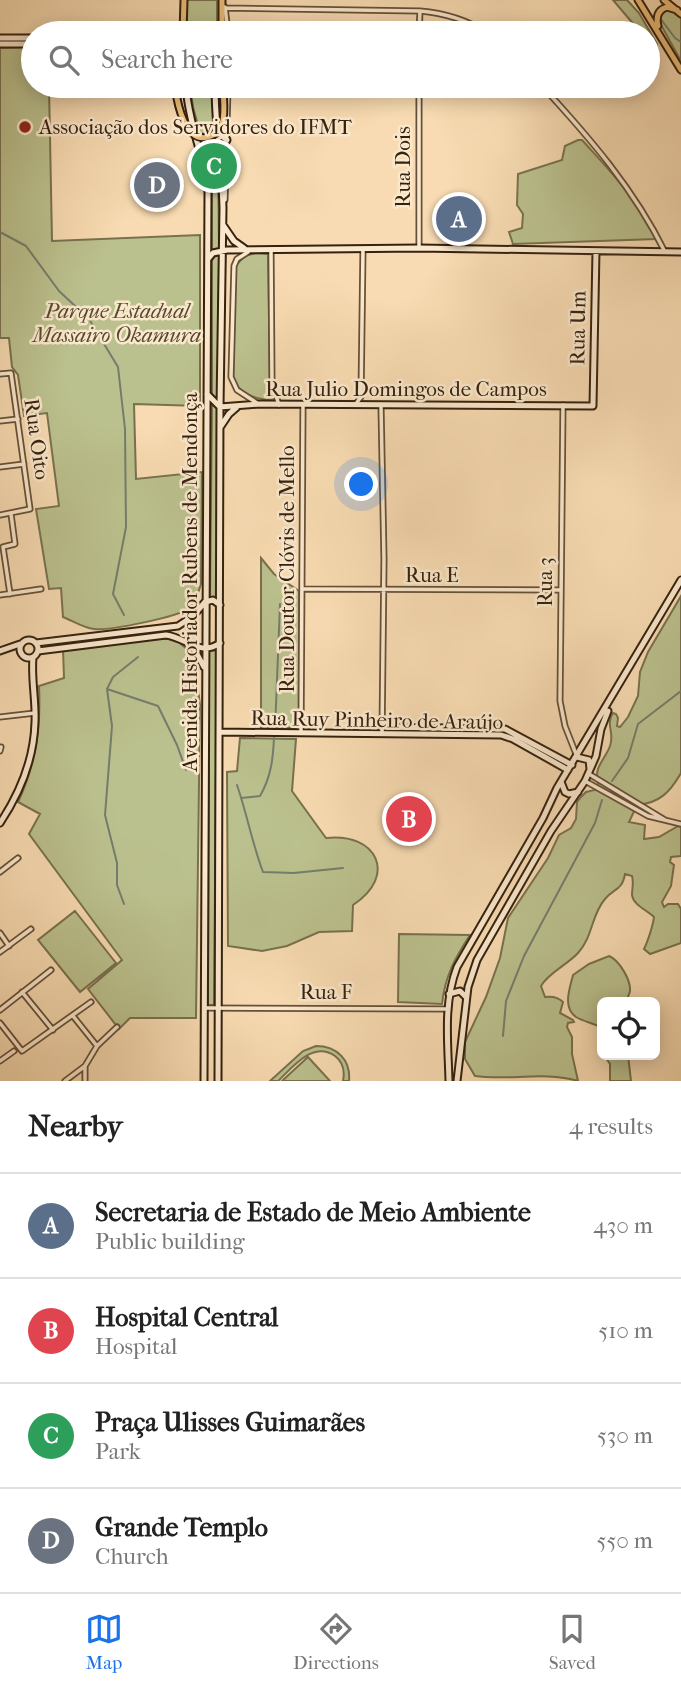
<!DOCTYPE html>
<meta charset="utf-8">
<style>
:root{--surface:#fff;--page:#f6f6f6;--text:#222;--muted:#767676;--line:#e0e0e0;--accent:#1a73e8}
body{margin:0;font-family:"IM FELL French Canon",serif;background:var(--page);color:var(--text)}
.controls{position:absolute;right:21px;bottom:21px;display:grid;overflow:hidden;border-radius:10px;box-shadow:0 4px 18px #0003}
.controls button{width:63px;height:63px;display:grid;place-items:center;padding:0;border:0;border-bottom:2px solid var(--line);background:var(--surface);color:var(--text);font:35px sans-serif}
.you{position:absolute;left:362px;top:485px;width:24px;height:24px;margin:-18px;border:5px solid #fff;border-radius:50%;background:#1a73e8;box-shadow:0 0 0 10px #1a73e833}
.badge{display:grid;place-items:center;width:46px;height:46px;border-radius:50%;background:var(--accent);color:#fff;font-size:23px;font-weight:700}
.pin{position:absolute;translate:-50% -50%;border:4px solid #fff;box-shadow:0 2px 7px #0006}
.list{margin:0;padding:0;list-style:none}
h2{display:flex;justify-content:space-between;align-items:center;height:91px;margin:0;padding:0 28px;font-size:30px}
h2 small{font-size:23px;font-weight:400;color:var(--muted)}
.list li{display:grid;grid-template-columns:46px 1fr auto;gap:21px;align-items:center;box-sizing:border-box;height:105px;padding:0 28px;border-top:2px solid var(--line)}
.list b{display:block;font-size:26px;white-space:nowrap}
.list p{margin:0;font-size:23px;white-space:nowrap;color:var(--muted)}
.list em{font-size:23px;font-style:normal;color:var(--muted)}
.icon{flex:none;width:38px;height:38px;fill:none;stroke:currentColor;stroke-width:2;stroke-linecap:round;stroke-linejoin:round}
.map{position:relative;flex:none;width:681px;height:1081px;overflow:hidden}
.search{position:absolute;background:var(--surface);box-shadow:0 4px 18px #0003;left:21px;right:21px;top:21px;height:77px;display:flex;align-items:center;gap:18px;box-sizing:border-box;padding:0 24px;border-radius:38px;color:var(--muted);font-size:26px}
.sheet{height:511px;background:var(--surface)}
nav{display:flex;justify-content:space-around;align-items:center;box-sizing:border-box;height:98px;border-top:2px solid var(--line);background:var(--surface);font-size:19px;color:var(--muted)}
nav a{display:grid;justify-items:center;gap:4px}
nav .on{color:var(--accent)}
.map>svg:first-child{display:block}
.green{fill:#bbc18e;stroke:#78714e;stroke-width:2}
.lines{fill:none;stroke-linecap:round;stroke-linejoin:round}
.stream{stroke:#747d6c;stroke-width:2}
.street-casing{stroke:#665037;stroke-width:7}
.secondary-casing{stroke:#36210e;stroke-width:9}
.primary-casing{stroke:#36210e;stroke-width:9}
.street{stroke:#fae8cd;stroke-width:3.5}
.secondary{stroke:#fae8cd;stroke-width:5}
.primary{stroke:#ecbe79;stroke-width:5}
.primary-bridge-casing{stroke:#36210e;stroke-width:9;stroke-linecap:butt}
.primary-bridge{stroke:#ecbe79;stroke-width:5}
.poi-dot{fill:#8f2418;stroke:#fae8cd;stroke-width:2.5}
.labels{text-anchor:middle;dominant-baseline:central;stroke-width:5;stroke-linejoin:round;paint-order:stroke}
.poi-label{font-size:21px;fill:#36210e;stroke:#fae8cd;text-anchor:start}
.street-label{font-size:21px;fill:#36210e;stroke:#fae8cd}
.park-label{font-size:21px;font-style:italic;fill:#57492e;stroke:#fae8cd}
</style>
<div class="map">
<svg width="681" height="1081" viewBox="0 0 681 1081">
<rect width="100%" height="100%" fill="#f8dbb2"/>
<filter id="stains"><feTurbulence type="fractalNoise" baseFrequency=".00286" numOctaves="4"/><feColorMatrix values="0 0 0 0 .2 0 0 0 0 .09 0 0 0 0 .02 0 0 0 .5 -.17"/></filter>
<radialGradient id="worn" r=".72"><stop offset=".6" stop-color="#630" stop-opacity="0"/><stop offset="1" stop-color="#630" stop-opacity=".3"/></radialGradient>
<!-- green -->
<path class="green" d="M187 0H217V33H187Z
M613 0H627L639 13 657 44V49H652L648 45V33H641Z
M666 7 681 15V61L661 25 660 12Z
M33 47V86H49L52 241 200 235V406L134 404 136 479 202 472 201 584C198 593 196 601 189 608 179 617 108 631 94 629 84 628 73 621 63 617L61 588 49 589 36 509 59 506 47 413 24 416 18 375 12 367 9 338H0V48Z
M190 86H214V124L218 163 219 249 212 251V177L193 107Z
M578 140H582C612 173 637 198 656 239L513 244 509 232 522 228 523 214 517 205 518 174 562 160 565 146Z
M256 253 268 254 270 383 273 400C257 400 242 394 233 381L235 266 245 256Z
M219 254 218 403 212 397V258Z
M212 403 218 407 217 599H210Z
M261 558 274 574 299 591V728L261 727Z
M681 596V773C670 792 660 803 637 805L629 822 645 825 644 839 659 837 678 826 681 827V856L671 857 670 862 674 865 671 886 662 902 664 907 668 904H678L681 909V943L650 954 644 949C648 941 653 925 654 917 647 910 633 905 632 895 632 888 634 883 632 876L625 874C622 891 614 888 605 899 591 915 593 937 578 953 567 965 548 973 541 986L545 997C552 996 558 997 563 1002L560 1013 573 1020 574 1022 568 1023 567 1027 572 1037V1054L578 1081C544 1071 508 1081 475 1076L465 1059V1042L486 997 500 958 508 918 548 858 559 835 571 828 576 819 577 802 581 797 586 792 595 790 599 782C592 769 606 758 610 746 615 733 605 724 613 713L616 714 618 718 617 726 620 727 628 717 638 696 640 672 648 652Z
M155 639H175L194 655 200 705 196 1018H130L119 1029 88 989 122 960 29 834 40 814 18 802C36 764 41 727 39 686L64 678 63 649Z
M217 650 214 1005H208L209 651Z
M240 738 296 739 292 791 326 838C377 832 398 876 353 905L352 931 319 932 287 946 262 951 228 946 227 772 237 771Z
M75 911 116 963 80 992 38 940Z
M399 934 470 935C455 958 445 976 442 1004L398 1002Z
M609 956C619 960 631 980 630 991 629 996 627 999 624 1002H602V1028C594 1023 584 1022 576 1017 562 1007 570 988 573 975L589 964Z
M316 1046C337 1046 351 1060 349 1081H343C345 1071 343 1062 335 1056 313 1040 292 1068 278 1081H270L303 1051Z
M604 1055H628L631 1081H610V1064Z
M308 1057 330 1081H282Z"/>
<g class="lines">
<!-- stream -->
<path class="stream" d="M660 18 675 38 681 42
M0 232 26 246 59 291 89 319 118 367 125 429 126 527 113 594 124 615
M138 657 113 677 107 689 158 706 177 745 186 770
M107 689 112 726 105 815 117 863V885L124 904
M275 730 280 604
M612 781 628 758 638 724 681 691
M237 785C247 814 252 843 263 872L294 873 343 868
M241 798 260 796C271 777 273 759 274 738
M503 1036 506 1001 524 956 595 823 602 800"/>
<defs>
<path id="street" d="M225 7 227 24
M225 8 420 11C445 13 467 20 488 33
M419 33 420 11
M542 86C589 137 634 189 665 252
M225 200 228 86
M419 248V86
M271 250 272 383 279 405
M248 252 237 259 234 266 231 377 237 390 257 403
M0 374 11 373 30 509 0 515
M355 405 361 397 363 249
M563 405 560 701 565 726 576 754
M381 406 384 559 382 734
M0 421 18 419
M0 467 24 464
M304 589 561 590
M10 594 3 547 15 544 11 514
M0 595 41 589
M0 717 35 713
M301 732 303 405
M0 751 1 747
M589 774 665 820
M585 781 648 816 681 824
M0 872 18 858
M0 933 9 946
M0 952 31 929
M22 992 53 1030
M204 1008 447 1009
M0 1010 51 970
M73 1016 97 1046 85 1066V1081
M0 1023 22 1051 91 1002
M97 1046 117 1027
M0 1061 14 1051
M65 1081 85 1066"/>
<path id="secondary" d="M0 38H33
M0 44H33
M186 86C188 122 204 156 208 192L204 1081
M215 86C215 127 222 167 223 208L220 407 218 1081
M216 132 227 140
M223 225 234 241 244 248
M208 259 213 253 227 250 419 248 681 252
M207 394 220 407 260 404 593 406 596 251
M221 426 229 414 237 407
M20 649a9 9 0 1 1 18 0a9 9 0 1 1-18 0Z
M36 643 178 626 193 616 205 602 213 600 220 605
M192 645 204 667
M0 651 20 644
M38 651 166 635C187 638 200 657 220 643
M382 727 505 729 572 765
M219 732 501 735 513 739 568 770
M577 757 589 760 590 769
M561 782 565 792 569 794 578 792
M0 823C20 793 34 758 35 722 36 700 31 679 33 657
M449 994 460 991 466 997
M449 1081C448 1042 443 1004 457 967L543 818 557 788 681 580
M457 1081 468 987 477 960 551 831 585 781 596 756 601 729 608 711"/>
<path id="primary" d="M638 0 681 70
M664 0 681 14
M658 26C656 18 657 10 667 7L677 10
M183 33 184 0
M222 33V0
M226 33 227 25"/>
</defs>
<!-- street casing -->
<use href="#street" class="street-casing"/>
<!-- secondary casing -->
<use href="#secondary" class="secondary-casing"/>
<!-- primary casing -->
<use href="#primary" class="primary-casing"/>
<!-- street -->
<use href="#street" class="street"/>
<!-- secondary -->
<use href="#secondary" class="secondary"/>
<!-- primary -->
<use href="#primary" class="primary"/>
<defs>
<path id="primary-bridge" d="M175 86C177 102 185 147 211 136 216 134 221 130 222 124 226 113 223 98 223 86"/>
</defs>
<!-- primary-bridge casing -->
<use href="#primary-bridge" class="primary-bridge-casing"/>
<!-- primary-bridge -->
<use href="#primary-bridge" class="primary-bridge"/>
</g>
<!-- markers -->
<circle class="poi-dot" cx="25" cy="127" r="7"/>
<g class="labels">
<!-- poi labels -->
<g class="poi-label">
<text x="39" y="127">Associação dos Servidores do IFMT</text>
</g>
<!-- street labels -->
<g class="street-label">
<text transform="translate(403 167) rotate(-90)">Rua Dois</text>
<text transform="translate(578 328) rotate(-89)">Rua Um</text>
<text x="406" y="389">Rua Julio Domingos de Campos</text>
<text transform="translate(37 439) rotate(82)">Rua Oito</text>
<text transform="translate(287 569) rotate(-90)">Rua Doutor Clóvis de Mello</text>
<text x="432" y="575">Rua E</text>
<text transform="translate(190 582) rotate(-90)">Avenida Historiador Rubens de Mendonça</text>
<text transform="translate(545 582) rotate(-90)">Rua 3</text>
<text transform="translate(377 720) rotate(1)">Rua Ruy Pinheiro de Araújo</text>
<text x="326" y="992">Rua F</text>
</g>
<!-- park labels -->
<g class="park-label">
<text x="117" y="311">Parque Estadual<tspan x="117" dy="24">Massairo Okamura</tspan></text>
</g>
</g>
<rect width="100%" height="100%" filter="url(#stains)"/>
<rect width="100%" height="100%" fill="url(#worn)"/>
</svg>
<div class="controls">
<button><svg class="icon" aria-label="locate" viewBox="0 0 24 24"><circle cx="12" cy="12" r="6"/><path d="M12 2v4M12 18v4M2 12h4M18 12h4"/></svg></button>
</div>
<div class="you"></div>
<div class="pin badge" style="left:459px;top:219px;background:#5c6f8a">A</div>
<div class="pin badge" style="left:409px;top:819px;background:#e0444e">B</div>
<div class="pin badge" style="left:214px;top:166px;background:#2e9e5b">C</div>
<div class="pin badge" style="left:157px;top:185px;background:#6b7280">D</div>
<div class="search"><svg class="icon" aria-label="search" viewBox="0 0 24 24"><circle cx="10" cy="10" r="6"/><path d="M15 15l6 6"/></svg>Search here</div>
</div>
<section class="sheet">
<h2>Nearby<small>4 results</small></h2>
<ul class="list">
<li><span class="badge" style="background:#5c6f8a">A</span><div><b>Secretaria de Estado de Meio Ambiente</b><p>Public building</p></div><em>430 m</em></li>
<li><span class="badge" style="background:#e0444e">B</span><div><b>Hospital Central</b><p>Hospital</p></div><em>510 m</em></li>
<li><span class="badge" style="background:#2e9e5b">C</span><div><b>Praça Ulisses Guimarães</b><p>Park</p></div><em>530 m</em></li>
<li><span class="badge" style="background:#6b7280">D</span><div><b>Grande Templo</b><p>Church</p></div><em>550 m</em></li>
</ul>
</section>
<nav>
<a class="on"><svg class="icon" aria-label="map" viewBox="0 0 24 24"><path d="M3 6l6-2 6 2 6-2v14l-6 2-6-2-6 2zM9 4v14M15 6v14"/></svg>Map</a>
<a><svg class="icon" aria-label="directions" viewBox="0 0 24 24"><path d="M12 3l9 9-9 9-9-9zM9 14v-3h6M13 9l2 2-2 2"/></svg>Directions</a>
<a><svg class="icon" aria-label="saved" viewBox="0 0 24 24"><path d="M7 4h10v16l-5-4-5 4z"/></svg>Saved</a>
</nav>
